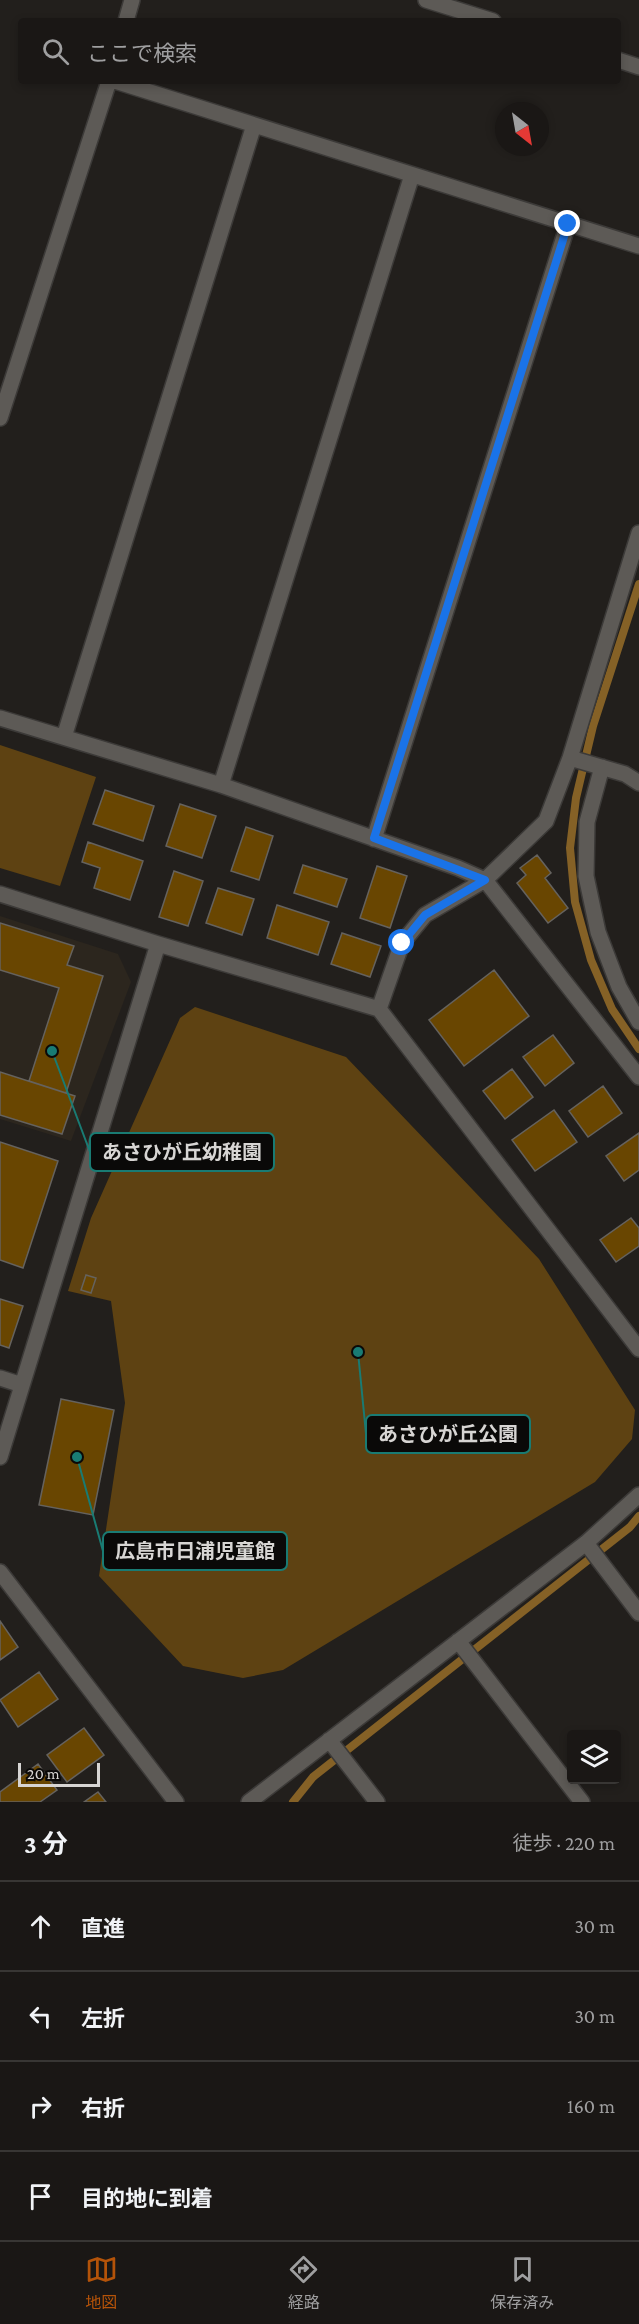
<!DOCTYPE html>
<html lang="ja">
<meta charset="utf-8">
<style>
:root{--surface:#1a1715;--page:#272422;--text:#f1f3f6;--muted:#9f9fa0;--line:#383634;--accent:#b45309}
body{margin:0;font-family:"Crimson Pro","Noto Sans JP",serif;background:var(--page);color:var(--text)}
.controls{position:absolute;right:18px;bottom:18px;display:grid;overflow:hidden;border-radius:6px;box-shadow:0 3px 9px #0003}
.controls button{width:54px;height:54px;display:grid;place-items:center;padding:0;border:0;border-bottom:2px solid var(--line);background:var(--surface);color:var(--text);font:30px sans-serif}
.compass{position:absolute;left:495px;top:102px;width:54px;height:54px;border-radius:50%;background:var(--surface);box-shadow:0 3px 9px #0003;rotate:149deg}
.scale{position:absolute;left:18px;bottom:15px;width:82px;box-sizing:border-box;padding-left:6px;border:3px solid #d7d5d3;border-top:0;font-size:16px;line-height:21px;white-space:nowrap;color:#d7d5d3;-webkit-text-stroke:4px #0a0908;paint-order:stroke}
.stop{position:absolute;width:18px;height:18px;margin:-14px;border:4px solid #1a73e8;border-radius:50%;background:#fff}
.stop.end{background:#1a73e8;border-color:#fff;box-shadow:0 2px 6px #0008}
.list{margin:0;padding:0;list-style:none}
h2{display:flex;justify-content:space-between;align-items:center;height:78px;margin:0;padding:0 24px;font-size:26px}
h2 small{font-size:20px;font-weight:400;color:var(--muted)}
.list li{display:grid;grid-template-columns:39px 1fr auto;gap:18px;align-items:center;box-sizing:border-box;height:90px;padding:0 24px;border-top:2px solid var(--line)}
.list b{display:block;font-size:22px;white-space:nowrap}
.list em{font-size:20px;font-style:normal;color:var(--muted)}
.icon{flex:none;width:33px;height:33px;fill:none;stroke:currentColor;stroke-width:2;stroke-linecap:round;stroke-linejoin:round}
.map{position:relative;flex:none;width:639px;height:1802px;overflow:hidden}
.search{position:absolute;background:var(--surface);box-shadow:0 3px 9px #0003;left:18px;right:18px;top:18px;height:66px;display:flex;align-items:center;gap:15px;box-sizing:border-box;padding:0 21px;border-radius:6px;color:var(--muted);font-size:22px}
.sheet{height:438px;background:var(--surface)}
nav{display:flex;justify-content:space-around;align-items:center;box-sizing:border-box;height:84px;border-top:2px solid var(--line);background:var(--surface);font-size:16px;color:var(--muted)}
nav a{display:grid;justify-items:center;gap:3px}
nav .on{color:var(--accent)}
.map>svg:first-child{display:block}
.built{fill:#2c261e}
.green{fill:#5e4212}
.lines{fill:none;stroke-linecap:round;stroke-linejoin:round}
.stream{stroke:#856126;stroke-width:8}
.building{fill:#694601;stroke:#65625e;stroke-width:1.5}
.minor-casing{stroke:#3c3a38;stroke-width:18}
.tertiary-casing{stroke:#3c3a38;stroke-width:18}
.minor{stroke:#5d5a56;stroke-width:15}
.tertiary{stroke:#5d5a56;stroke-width:15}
.route{stroke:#1a73e8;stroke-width:8}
.leader{fill:none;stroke:#197b73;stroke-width:2}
.callout-dot{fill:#197b73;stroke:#0a0908;stroke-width:2}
.callout{fill:#0a0908;stroke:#197b73;stroke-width:2}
.callout-label{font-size:20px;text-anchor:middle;font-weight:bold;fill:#d7d5d3}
</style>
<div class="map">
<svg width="639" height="1802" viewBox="0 0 639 1802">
<rect width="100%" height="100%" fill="#221f1c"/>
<!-- built -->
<path class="built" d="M0 916 118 954 131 982 71 1141 0 1119Z"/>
<!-- green -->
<path class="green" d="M0 745 96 777 60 886 0 868Z
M195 1007 346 1057 539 1259 635 1410 632 1439 595 1482 283 1670 243 1678 183 1666 99 1576 125 1403 111 1301 68 1291 91 1218 180 1018Z"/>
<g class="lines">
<!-- stream -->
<path class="stream" d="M639 584 593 726 576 798 570 848 575 902 591 960 612 1009 639 1049
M293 1802 313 1777 630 1527 639 1516"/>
</g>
<!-- building -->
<path class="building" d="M105 790 154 806 143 841 93 824Z
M180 804 216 816 202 858 166 846Z
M246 827 273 836 259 880 231 871Z
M88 842 143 861 130 900 94 888 100 868 82 862Z
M537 855 551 873 545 878 568 908 548 923 517 883 526 875 520 868Z
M303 865 347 879 337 907 294 893Z
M377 866 407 876 390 928 360 918Z
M174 871 203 881 188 926 159 917Z
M218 888 254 899 242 935 206 923Z
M277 905 329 922 318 955 267 938Z
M0 923 74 946 67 965 103 976 66 1093 29 1081 59 988 0 970Z
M342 933 381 946 370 977 331 964Z
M494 970 529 1016 464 1066 429 1020Z
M553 1035 574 1063 545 1086 523 1057Z
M512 1069 533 1097 505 1119 483 1091Z
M0 1072 75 1096 62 1134 0 1115Z
M603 1086 622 1113 588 1137 569 1111Z
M554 1110 577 1142 535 1171 512 1140Z
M639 1133V1170L624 1181 606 1156Z
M0 1142 58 1161 23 1268 0 1260Z
M631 1218 639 1228V1246L616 1262 600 1240Z
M86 1275 96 1278 91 1293 81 1290Z
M0 1299 23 1306 9 1348 0 1345Z
M61 1399 114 1410 93 1515 39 1505Z
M0 1621 18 1647 0 1660Z
M39 1672 58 1699 18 1727 0 1700Z
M84 1728 104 1755 67 1782 47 1755Z
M38 1764 57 1790 40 1802H0V1792Z
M98 1792 106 1802H84Z"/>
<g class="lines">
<defs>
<path id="minor" d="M126 21 132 0
M115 81 639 246
M0 418 109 81
M0 718 221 785 458 868 485 880 639 1077
M64 737 254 125
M570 758 625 774 639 783
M602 767 587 822 586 876 598 932 619 987 639 1022
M221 785 412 175
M374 839 568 224
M0 894 158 944 379 1009 639 1349
M379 1009 402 943 425 915 485 880 546 821 570 758 639 533
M0 1378 22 1385
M0 1457 158 944
M586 1543 639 1613
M0 1572 176 1802
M458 1641 582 1802
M329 1740 377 1802
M249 1802 586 1543 639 1495"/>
<path id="tertiary" d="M426 0 493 21
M618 60 639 67"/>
</defs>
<!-- minor casing -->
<use href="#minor" class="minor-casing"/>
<!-- tertiary casing -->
<use href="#tertiary" class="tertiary-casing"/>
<!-- minor -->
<use href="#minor" class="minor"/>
<!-- tertiary -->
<use href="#tertiary" class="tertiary"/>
</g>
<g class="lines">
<!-- route -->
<path class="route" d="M402 943 425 915 485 880 374 838 568 224"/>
</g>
<!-- callouts -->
<path class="leader" d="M52 1051L90 1152M358 1352L366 1434M77 1457L103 1551"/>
<g class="callout-dot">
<circle cx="52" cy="1051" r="6"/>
<circle cx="358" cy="1352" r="6"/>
<circle cx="77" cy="1457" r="6"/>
</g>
<g class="callout">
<rect x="90" y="1133" width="184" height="38" rx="6"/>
<rect x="366" y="1415" width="164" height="38" rx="6"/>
<rect x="103" y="1532" width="184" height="38" rx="6"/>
</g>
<g class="callout-label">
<text x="182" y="1159">あさひが丘幼稚園</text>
<text x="448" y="1441">あさひが丘公園</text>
<text x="195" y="1558">広島市日浦児童館</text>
</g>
</svg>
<div class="controls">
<button><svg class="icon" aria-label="layers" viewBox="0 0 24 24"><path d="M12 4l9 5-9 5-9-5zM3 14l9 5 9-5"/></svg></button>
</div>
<svg class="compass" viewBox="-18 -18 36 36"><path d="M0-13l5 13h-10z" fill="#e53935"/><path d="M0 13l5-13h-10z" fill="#9f9fa0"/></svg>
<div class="scale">20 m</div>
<div class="stop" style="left:402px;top:943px"></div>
<div class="stop end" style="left:568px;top:224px"></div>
<div class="search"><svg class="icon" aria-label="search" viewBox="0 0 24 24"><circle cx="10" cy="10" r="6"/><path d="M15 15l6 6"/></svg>ここで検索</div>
</div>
<section class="sheet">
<h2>3 分<small>徒歩 · 220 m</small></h2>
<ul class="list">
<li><svg class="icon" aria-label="ahead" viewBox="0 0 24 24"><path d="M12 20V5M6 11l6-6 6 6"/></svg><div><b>直進</b></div><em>30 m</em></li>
<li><svg class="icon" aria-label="left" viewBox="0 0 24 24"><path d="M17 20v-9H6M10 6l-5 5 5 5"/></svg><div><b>左折</b></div><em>30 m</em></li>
<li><svg class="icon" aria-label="right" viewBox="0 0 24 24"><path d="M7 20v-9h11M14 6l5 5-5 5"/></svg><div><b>右折</b></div><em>160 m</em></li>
<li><svg class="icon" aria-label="arrive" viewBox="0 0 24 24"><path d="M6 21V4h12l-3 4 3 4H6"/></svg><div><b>目的地に到着</b></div></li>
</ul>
</section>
<nav>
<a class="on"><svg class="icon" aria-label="map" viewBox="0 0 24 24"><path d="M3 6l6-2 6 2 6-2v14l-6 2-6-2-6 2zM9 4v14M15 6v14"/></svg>地図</a>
<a><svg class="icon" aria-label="directions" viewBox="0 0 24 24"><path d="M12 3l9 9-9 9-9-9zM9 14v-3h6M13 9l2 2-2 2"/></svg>経路</a>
<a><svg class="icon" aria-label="saved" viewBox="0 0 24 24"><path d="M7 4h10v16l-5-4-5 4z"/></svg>保存済み</a>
</nav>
